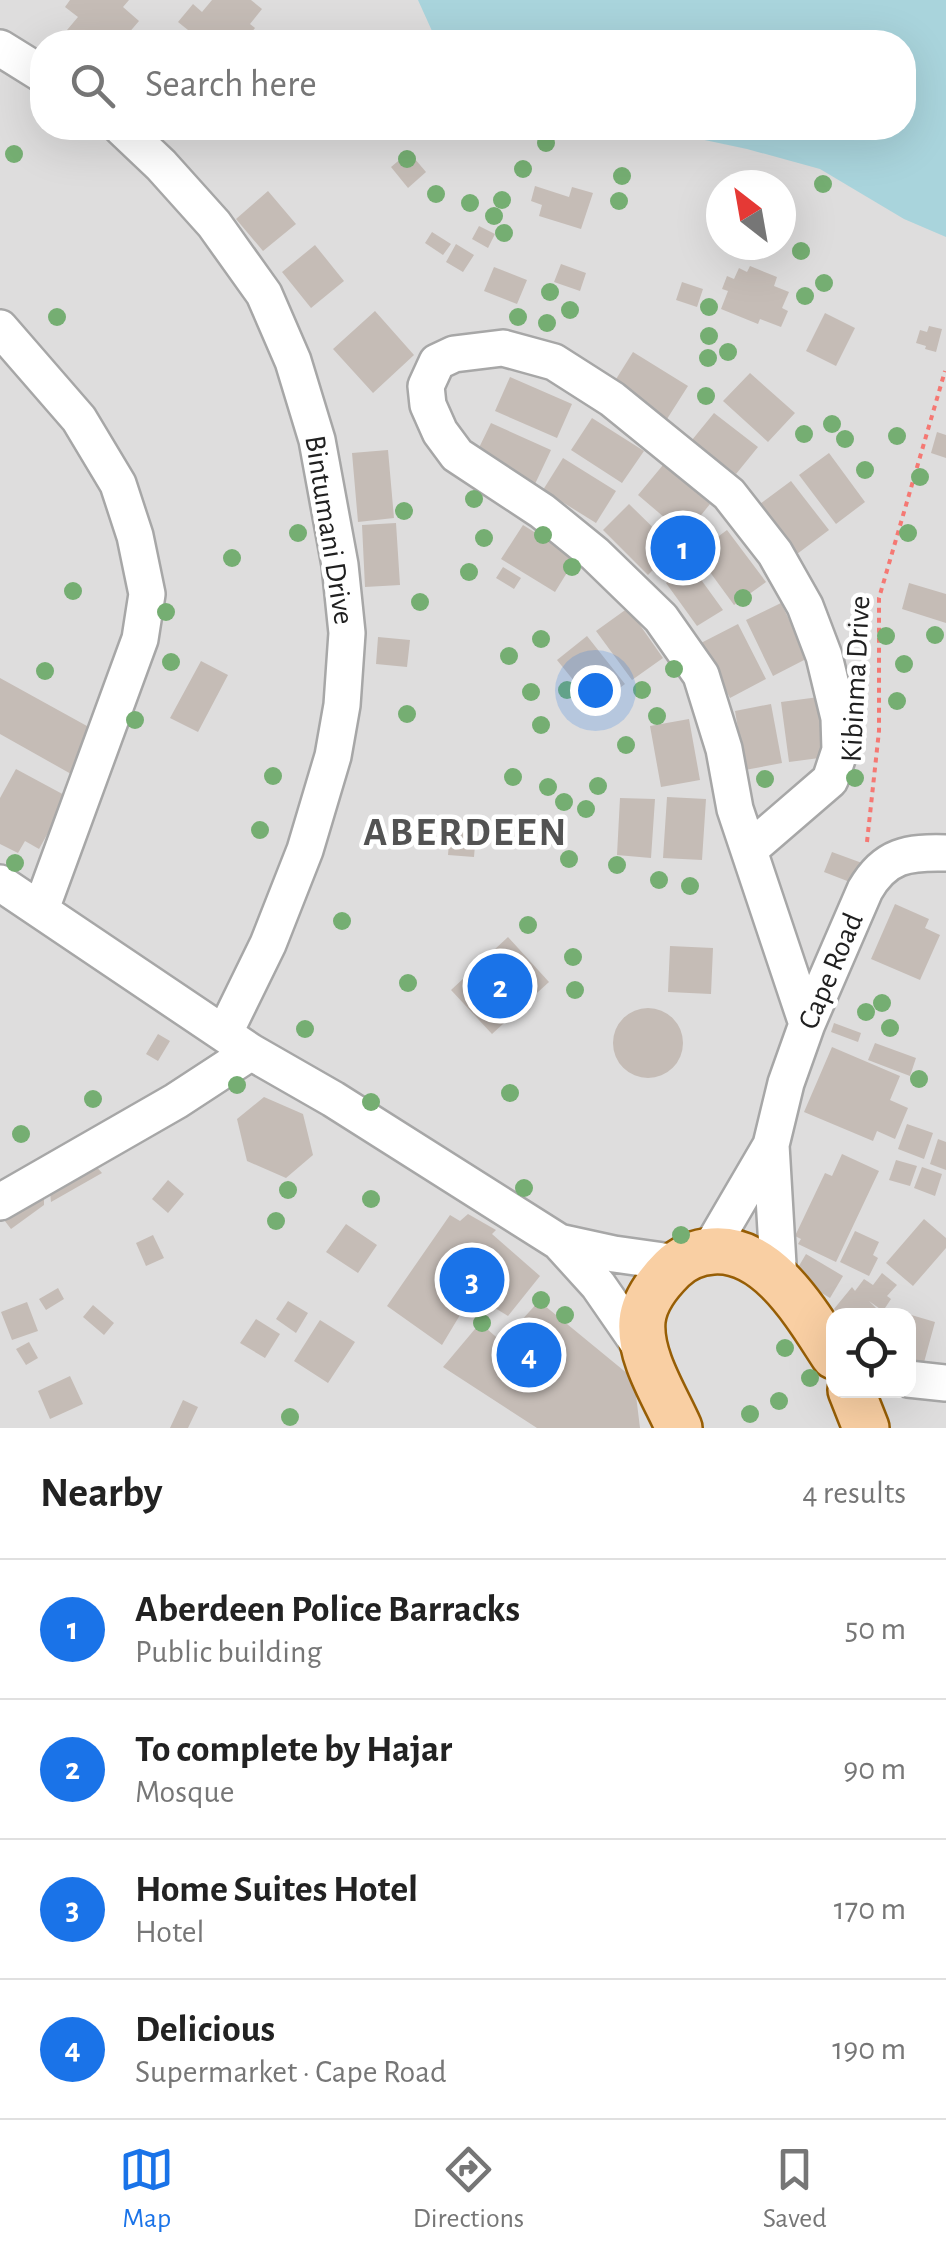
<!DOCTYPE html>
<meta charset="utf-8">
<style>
:root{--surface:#fff;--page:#f2f2f2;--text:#222;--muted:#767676;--line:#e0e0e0;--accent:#1a73e8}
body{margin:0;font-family:"Alegreya Sans",sans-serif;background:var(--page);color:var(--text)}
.controls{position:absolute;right:30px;bottom:30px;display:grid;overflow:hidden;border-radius:20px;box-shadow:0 10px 40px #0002}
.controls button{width:90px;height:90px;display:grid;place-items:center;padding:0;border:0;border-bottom:2px solid var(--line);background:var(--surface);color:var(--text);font:50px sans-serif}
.compass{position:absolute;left:706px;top:170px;width:90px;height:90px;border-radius:50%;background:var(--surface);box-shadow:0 10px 40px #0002;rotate:329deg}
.you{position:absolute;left:595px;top:690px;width:35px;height:35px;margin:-25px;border:8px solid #fff;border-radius:50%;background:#1a73e8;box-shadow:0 0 0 15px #1a73e833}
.badge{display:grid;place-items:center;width:65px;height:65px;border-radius:50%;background:var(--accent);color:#fff;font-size:32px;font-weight:700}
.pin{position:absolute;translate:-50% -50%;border:5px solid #fff;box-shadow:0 2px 10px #0006}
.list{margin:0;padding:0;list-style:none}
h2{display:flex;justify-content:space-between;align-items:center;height:130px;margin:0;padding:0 40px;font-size:42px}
h2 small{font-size:32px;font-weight:400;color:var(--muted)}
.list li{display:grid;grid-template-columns:65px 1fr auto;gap:30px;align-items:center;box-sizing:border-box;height:140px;padding:0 40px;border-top:2px solid var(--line)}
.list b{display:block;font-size:38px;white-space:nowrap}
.list p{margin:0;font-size:32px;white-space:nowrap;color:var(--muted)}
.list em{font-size:32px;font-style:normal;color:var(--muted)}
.icon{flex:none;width:55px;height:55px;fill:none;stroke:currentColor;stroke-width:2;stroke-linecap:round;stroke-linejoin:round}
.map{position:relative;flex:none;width:946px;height:1428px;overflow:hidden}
.search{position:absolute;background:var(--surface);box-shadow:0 10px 40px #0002;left:30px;right:30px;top:30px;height:110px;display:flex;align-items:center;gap:25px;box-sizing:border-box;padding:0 35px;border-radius:40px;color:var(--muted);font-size:38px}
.sheet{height:690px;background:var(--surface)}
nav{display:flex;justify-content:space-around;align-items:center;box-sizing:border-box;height:140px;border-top:2px solid var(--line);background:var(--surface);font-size:28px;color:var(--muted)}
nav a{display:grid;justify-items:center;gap:5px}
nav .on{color:var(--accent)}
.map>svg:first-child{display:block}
.residential{fill:#dedddd;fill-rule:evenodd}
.water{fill:#a9d4dc}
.building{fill:#c5bcb6}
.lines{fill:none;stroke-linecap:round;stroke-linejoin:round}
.minor-casing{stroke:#a7a7a7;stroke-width:40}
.major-casing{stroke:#975e05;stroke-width:50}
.path{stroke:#f57873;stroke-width:4;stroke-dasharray:5 5;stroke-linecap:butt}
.minor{stroke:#fff;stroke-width:35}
.major{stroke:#f9cfa3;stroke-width:45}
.tree{fill:#75ae72}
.labels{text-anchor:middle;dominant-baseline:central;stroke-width:9;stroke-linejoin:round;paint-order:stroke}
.street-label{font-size:30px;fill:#202020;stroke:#fff}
.district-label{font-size:40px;font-weight:bold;letter-spacing:2.5px;fill:#535353;stroke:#fff}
</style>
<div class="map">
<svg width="946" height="1428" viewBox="0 0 946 1428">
<rect width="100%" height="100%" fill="#f0ece7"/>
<!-- residential -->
<path class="residential" d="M0 0H430L450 42H42V128H715L801 148 946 223V1428H0ZM721 185H781V245H721ZM834 1316H908V1390H834Z"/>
<!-- water -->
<path class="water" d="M418 0H946V237L904 219 820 169 747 149 648 128H904V42H437Z"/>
<!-- building -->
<path class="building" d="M70 0H129L123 7 139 21 121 42H111L101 34 94 42H83L67 30 78 17 65 7Z
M212 0H251L262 9 250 24 255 28 244 42H203L178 22 193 4 202 12Z
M409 152 426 172 408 188 391 167Z
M535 186 569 197 572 187 593 193 581 229 539 216 542 205 531 201Z
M268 191 296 224 263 251 236 219Z
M479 226 495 234 488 248 472 239Z
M432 232 451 244 443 255 425 243Z
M456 244 474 255 463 272 446 262Z
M315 245 344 281 311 308 282 272Z
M561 264 586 273 580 291 554 282Z
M750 266 777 277 774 286 789 292 782 308 788 311 781 327 760 319 758 324 721 309 728 291 722 289 727 276 734 279 739 268 747 272Z
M494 267 527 280 517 304 484 291Z
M682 282 703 289 697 307 676 300Z
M375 311 414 355 373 393 333 349Z
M825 313 855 328 836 366 806 351Z
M929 326 942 329 936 352 925 349 926 346 916 343 920 330 927 332Z
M633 352 688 386 667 419 613 384Z
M750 373 795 413 768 442 723 401Z
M510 377 572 404 557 438 495 411Z
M714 413 758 447 736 474 692 440Z
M592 418 644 451 622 483 571 450Z
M491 423 551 450 535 484 475 456Z
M937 432 946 435V458L931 453Z
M388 450 394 518 358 522 352 453Z
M829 453 865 502 836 524 799 475Z
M563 458 616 491 596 523 543 490Z
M663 465 710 504 685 535 638 495Z
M791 481 829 530 797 554 760 504Z
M629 504 674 548 648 575 603 530Z
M396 523 400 585 365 587 362 525Z
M523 525 576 558 555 592 501 559Z
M727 530 766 582 734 605 696 553Z
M689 563 723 610 697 626 666 583Z
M503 567 521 578 514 589 496 578Z
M909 583 946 594V623L902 609Z
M781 603 808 658 773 676 746 620Z
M628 608 663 658 632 680 596 631Z
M738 624 766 679 730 698 701 643Z
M587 636 625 684 595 707 557 660Z
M378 637 410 640 407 667 376 664Z
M201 661 228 675 198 732 170 718Z
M0 678 96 731 80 779 0 734Z
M819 697 827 757 789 762 781 702Z
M771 704 782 763 745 770 735 711Z
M689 719 700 780 661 787 650 726Z
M16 769 68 797 39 849 25 841 18 853 0 844V798Z
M667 797 706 799 702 860 663 858Z
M620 798 655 799 651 858 617 855Z
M451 818 477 820 474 857 448 855Z
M832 852 862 863 855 884 824 872Z
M895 904 929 919 925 928 940 935 920 980 871 959Z
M508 937 549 982 492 1034 451 990Z
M670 946 713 948 711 994 668 992Z
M613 1043a35 35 0 1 1 70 0a35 35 0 1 1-70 0Z
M834 1023 861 1033 858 1042 831 1032Z
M158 1034 170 1041 158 1061 146 1054Z
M875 1043 916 1058 910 1076 868 1060Z
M832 1047 900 1076 890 1100 908 1108 895 1139 877 1131 873 1141 804 1112Z
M264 1097 303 1114 313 1155 286 1178 247 1161 237 1119Z
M907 1124 933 1133 924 1159 898 1149Z
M938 1139 946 1142V1170L930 1164Z
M842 1154 879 1171 836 1262 798 1244 801 1239 795 1236 825 1173 832 1176Z
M896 1160 917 1166 910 1186 889 1180Z
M94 1164 102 1173 51 1202 50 1192Z
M922 1167 942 1174 935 1196 914 1188Z
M168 1180 184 1194 168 1213 152 1199Z
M44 1194V1205L11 1229 1 1216Z
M468 1214 496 1230 492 1234 540 1276 508 1316 456 1284 447 1294 460 1315 442 1345 387 1306 450 1215 460 1221Z
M924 1219 946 1238V1248L913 1286 886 1263Z
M346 1224 377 1245 358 1273 326 1252Z
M855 1231 879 1242 873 1255 878 1258 869 1276 840 1262Z
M153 1235 164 1258 146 1266 136 1243Z
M806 1254 843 1276 830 1298 793 1276Z
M882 1273 897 1285 887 1296 891 1299 883 1311 869 1301 877 1309 872 1316H841L834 1309 852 1287 855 1291 864 1279 873 1285Z
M58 1288 64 1299 46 1310 39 1299Z
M288 1301 308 1313 296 1333 276 1319Z
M539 1301 634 1379 640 1428H537L443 1367 480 1323 502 1342Z
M27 1302 38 1331 12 1340 1 1312Z
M93 1305 114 1323 104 1335 83 1317Z
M908 1314 935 1322 923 1366 908 1362Z
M256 1319 280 1334 265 1358 240 1343Z
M320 1320 355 1342 328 1383 294 1361Z
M29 1342 38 1358 26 1365 16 1349Z
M70 1376 83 1404 50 1419 38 1391Z
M183 1400 198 1407 188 1428H170Z"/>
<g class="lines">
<defs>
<path id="minor" d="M0 48 42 74
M122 128 161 165 214 224 264 294 293 361 317 440 340 565 347 633 342 705 333 756 305 850 268 944 225 1032
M0 328 79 419 118 484 135 536 147 594 140 639 41 909
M750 849 830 780 840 750 839 718 824 656 805 606 775 553 729 494 612 399 554 362 503 348 454 354 437 362 426 386 428 405 440 432 457 455 542 511 595 554 661 618 701 675 724 749 735 809 807 1024
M0 883 251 1052 333 1099 559 1242 598 1285 645 1353
M771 1145 779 1282
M0 1202 176 1101 251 1052
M559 1242 614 1254 678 1263
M709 1251 771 1145 786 1083 807 1024 865 890C885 855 908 852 946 853
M908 1379 946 1383"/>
<path id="major" d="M851 1390 866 1428
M679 1428C665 1396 639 1357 642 1321 644 1301 659 1282 672 1269 683 1258 698 1252 713 1251 769 1247 807 1315 834 1356"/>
</defs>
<!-- minor casing -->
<use href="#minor" class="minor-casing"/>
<!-- major casing -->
<use href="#major" class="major-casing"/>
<!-- path -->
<path class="path" d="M867 842 879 731V598L945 371"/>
<!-- minor -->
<use href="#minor" class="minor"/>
<!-- major -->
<use href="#major" class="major"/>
</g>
<!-- trees -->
<g class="tree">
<circle cx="546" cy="143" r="9"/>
<circle cx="14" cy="154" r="9"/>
<circle cx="407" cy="159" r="9"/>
<circle cx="523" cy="169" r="9"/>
<circle cx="622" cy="176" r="9"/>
<circle cx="823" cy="184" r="9"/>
<circle cx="436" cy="194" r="9"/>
<circle cx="502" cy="200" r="9"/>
<circle cx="619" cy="201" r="9"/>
<circle cx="470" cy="203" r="9"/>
<circle cx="494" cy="216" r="9"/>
<circle cx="504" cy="233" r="9"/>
<circle cx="801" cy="251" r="9"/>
<circle cx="824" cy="283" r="9"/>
<circle cx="550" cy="292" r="9"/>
<circle cx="805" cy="296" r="9"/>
<circle cx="709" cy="307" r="9"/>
<circle cx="570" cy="310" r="9"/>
<circle cx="57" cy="317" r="9"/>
<circle cx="518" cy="317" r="9"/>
<circle cx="547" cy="323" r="9"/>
<circle cx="709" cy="336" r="9"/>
<circle cx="728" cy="352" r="9"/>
<circle cx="708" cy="358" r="9"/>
<circle cx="706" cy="396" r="9"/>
<circle cx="832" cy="424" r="9"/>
<circle cx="804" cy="434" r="9"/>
<circle cx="897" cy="436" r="9"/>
<circle cx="845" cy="439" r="9"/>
<circle cx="865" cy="470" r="9"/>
<circle cx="920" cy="477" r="9"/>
<circle cx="474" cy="499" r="9"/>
<circle cx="404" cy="511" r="9"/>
<circle cx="693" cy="524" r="9"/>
<circle cx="298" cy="533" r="9"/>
<circle cx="908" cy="533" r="9"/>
<circle cx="543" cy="535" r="9"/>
<circle cx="484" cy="538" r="9"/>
<circle cx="232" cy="558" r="9"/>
<circle cx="572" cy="567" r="9"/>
<circle cx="469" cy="572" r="9"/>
<circle cx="73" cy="591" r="9"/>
<circle cx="743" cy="598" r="9"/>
<circle cx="420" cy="602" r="9"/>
<circle cx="166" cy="612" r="9"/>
<circle cx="935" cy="635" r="9"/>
<circle cx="886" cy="636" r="9"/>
<circle cx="541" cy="639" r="9"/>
<circle cx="509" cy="656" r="9"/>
<circle cx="171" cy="662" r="9"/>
<circle cx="904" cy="664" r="9"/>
<circle cx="674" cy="669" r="9"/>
<circle cx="45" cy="671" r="9"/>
<circle cx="567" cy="690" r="9"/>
<circle cx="642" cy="690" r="9"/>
<circle cx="531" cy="692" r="9"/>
<circle cx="897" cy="701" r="9"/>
<circle cx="407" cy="714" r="9"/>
<circle cx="657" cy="716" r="9"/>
<circle cx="135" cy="720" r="9"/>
<circle cx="541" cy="725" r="9"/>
<circle cx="626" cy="745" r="9"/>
<circle cx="273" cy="776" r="9"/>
<circle cx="513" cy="777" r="9"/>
<circle cx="855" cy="778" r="9"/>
<circle cx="765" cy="779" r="9"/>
<circle cx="598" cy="786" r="9"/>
<circle cx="548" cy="787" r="9"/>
<circle cx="564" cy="802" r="9"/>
<circle cx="586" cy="809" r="9"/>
<circle cx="525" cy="825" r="9"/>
<circle cx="260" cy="830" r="9"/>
<circle cx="569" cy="859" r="9"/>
<circle cx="15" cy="863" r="9"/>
<circle cx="617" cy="865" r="9"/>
<circle cx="659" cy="880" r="9"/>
<circle cx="690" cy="886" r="9"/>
<circle cx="342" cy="921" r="9"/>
<circle cx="528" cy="925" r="9"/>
<circle cx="573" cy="957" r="9"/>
<circle cx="408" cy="983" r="9"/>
<circle cx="575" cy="990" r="9"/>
<circle cx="882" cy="1003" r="9"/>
<circle cx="866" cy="1012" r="9"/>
<circle cx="890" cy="1028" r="9"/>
<circle cx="305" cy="1029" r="9"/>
<circle cx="919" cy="1079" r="9"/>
<circle cx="237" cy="1085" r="9"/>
<circle cx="510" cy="1093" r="9"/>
<circle cx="93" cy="1099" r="9"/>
<circle cx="371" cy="1102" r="9"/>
<circle cx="21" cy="1134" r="9"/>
<circle cx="524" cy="1188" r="9"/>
<circle cx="288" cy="1190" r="9"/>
<circle cx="371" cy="1199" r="9"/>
<circle cx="276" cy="1221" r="9"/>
<circle cx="681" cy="1235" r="9"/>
<circle cx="541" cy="1300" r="9"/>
<circle cx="565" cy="1315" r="9"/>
<circle cx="482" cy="1323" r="9"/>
<circle cx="785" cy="1348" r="9"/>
<circle cx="810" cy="1378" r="9"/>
<circle cx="779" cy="1401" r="9"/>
<circle cx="750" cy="1414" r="9"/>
<circle cx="290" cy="1417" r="9"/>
</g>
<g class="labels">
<!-- street labels -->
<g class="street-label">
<text transform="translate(329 530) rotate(81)">Bintumani Drive</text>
<text transform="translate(856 679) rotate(-87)">Kibinma Drive</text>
<text transform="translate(831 971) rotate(-67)">Cape Road</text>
</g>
<!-- district labels -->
<g class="district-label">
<text x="466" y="833">ABERDEEN</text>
</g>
</g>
</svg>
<div class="controls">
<button><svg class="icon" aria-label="locate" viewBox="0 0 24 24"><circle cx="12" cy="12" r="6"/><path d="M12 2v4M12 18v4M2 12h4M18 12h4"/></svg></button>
</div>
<svg class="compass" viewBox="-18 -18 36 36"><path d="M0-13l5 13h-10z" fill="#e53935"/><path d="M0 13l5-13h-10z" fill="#767676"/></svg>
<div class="you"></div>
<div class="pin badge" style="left:683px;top:548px">1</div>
<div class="pin badge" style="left:500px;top:986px">2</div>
<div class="pin badge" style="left:472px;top:1280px">3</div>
<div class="pin badge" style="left:529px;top:1355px">4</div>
<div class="search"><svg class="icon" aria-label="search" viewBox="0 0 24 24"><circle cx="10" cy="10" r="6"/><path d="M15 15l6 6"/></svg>Search here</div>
</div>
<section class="sheet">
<h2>Nearby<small>4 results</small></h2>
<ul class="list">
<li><span class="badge">1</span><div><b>Aberdeen Police Barracks</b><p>Public building</p></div><em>50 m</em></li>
<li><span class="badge">2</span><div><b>To complete by Hajar</b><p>Mosque</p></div><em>90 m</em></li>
<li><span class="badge">3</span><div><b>Home Suites Hotel</b><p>Hotel</p></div><em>170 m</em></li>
<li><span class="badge">4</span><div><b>Delicious</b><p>Supermarket · Cape Road</p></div><em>190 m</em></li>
</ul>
</section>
<nav>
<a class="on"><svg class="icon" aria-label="map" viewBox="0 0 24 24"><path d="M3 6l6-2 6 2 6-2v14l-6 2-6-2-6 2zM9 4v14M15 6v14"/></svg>Map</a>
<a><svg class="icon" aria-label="directions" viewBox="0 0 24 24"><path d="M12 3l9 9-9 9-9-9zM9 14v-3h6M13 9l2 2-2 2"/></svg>Directions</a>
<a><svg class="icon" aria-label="saved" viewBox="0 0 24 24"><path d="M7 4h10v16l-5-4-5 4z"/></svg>Saved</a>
</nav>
